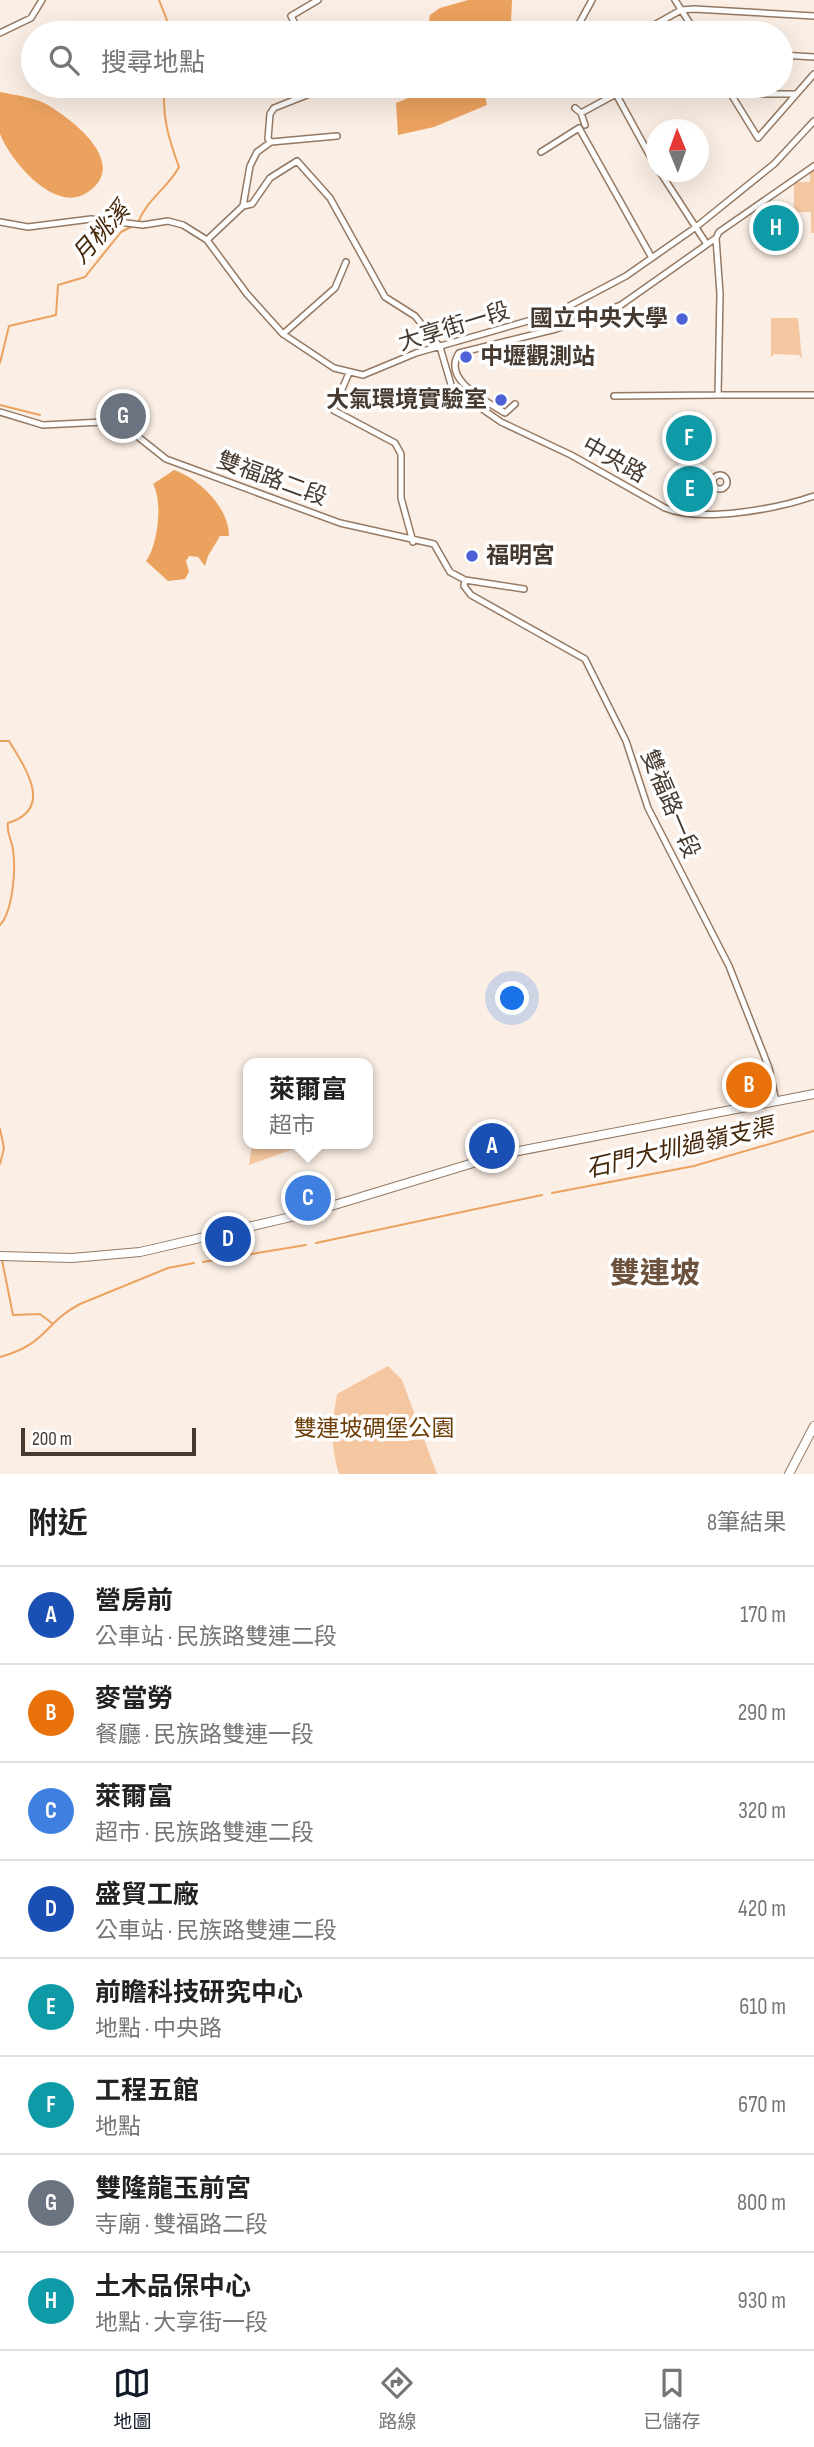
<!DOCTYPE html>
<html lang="zh-TW">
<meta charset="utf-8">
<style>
:root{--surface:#fff;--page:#f2f2f2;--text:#222;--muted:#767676;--line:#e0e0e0;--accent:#111827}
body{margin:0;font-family:"Sofia Sans Condensed","Noto Sans TC",sans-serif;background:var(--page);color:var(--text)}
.compass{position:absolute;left:646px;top:119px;width:63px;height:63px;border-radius:50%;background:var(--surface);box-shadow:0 7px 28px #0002;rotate:359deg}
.scale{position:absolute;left:21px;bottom:18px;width:175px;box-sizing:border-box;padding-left:7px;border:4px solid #463a30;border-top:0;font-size:19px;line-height:24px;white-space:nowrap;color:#463a30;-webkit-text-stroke:5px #fefefe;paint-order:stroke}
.you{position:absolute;left:513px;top:999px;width:24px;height:24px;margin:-18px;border:5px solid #fff;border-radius:50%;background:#1a73e8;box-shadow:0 0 0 10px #1a73e833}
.badge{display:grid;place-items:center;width:46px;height:46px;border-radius:50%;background:var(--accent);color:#fff;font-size:23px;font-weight:700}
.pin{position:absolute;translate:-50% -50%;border:4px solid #fff;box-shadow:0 2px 7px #0006}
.popup{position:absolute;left:243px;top:1058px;width:130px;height:91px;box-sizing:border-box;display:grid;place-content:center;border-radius:14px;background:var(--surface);filter:drop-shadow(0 2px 5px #0005);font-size:23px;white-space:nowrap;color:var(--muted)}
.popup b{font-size:26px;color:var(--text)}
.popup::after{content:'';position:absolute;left:50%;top:100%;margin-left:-14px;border:14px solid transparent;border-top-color:var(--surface)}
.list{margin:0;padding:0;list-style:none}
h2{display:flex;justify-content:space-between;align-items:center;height:91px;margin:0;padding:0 28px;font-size:30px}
h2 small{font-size:23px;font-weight:400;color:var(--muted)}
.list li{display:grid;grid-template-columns:46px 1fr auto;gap:21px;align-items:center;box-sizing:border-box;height:98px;padding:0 28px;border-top:2px solid var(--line)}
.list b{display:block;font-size:26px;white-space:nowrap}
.list p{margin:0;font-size:23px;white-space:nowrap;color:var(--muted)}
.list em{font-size:23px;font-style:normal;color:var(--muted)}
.icon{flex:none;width:38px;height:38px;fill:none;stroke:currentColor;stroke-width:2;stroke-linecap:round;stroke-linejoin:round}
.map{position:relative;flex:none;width:814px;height:1474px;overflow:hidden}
.search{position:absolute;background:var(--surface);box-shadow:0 7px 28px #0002;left:21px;right:21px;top:21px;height:77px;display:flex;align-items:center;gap:18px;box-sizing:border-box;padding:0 24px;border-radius:38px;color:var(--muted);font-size:26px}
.sheet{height:875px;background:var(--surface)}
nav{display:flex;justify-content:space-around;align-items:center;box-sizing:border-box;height:98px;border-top:2px solid var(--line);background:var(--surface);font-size:19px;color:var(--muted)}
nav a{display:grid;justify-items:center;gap:4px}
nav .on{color:var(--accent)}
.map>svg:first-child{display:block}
.green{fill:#f5c7a1}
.water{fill:#eca25f}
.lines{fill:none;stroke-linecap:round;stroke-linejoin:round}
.stream{stroke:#eca25f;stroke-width:2}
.street-casing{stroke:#957962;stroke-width:8}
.secondary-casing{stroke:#957962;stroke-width:10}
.street{stroke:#fff;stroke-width:5}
.secondary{stroke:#fff;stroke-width:8}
.poi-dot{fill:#4c62d6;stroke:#fefefe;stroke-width:2.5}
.labels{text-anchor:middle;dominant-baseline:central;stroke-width:7;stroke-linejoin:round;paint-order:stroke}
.poi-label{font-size:23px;font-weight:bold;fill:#463a30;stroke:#fefefe;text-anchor:end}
.street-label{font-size:23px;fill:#463a30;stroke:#fefefe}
.park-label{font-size:23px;fill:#6e3e08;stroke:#fefefe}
.water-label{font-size:24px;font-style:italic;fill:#442608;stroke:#fefefe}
.district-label{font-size:30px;font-weight:bold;fill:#6c523c;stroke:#fefefe}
</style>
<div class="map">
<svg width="814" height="1474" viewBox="0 0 814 1474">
<rect width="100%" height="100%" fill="#fbeee4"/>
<!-- green -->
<path class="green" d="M810 169H814V233H811V212H794V182H810Z
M771 318H798L802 359 799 355 774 354 771 357Z
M252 1144H298L299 1147 249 1165Z
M388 1366 402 1380 437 1474H339C330 1445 332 1423 337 1394Z"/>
<!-- water -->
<path class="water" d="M468 0H512L511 23 500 33H427L430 15 440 8Z
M438 86H483L487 105 434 127 398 135 396 103Z
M0 92C14 95 33 97 46 104 72 119 130 163 88 192 56 215 11 162 0 134 0 123 0 103 0 92Z
M174 470C200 479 229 508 229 536H220L208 556 205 566 198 557 189 556 186 561 189 572 185 579 168 581 146 561C158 545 163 501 153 484Z"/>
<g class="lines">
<!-- stream -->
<path class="stream" d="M159 0 172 33
M138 223C146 200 168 188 179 167 169 140 161 114 165 86
M0 363 9 326 56 315 58 285 85 277 121 232 133 226
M0 405 40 415
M0 741H9C26 769 54 809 8 823 6 833 12 840 13 850 16 869 13 911 0 925
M0 1129 4 1148 0 1164
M552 1193 694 1166 814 1131
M316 1243 542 1195
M2 1260 13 1315 40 1314 53 1324
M203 1262 306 1245
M0 1357C46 1345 44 1323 80 1304L168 1268 194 1263"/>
<defs>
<path id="street" d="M675 0 696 33
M0 33 31 18 42 0
M300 33 291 16 318 0
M574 33 592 0
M640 33 681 10 694 9 814 16
M781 55 814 57
M726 86 758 138 814 74
M731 94H796
M575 108 581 113 616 94 656 167
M581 113 585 125
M271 142 268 139 270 114 274 108 307 95 317 86
M541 152 579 128 652 258
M814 166 719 232 716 238 720 294 718 395H814
M660 172 706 243
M243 206 252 204 270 178 297 161 330 198 385 297 415 316 440 347 452 388 501 422 571 455 665 508C702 523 776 509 814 496
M0 222 28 227 91 219 143 225 168 221 183 225 207 240 247 294 283 334 334 368 363 375 416 353 556 313 626 276 696 227 774 164 814 121
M207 240 243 206 250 166 257 152 271 142 337 136
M283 334 335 288 346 262
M349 373 333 410 395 443 401 454V498L413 542
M614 396 718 395
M515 404 505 413C487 401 441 380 459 353L556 329 621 305 716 238
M0 412 43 425 103 422 132 432 166 459 340 523 434 544 450 572 465 580 524 589
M713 482a7 7 0 1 1 14 0a7 7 0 1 1-14 0Z
M465 580 464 586 471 595 585 659 626 741 648 808 729 966 769 1068 776 1102"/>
<path id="secondary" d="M0 1256 72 1258 140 1252 308 1213 503 1154 814 1094
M789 1474 814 1426"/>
</defs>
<!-- street casing -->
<use href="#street" class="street-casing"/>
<!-- secondary casing -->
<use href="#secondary" class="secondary-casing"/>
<!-- street -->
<use href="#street" class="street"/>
<!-- secondary -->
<use href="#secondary" class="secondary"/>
</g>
<!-- markers -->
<g class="poi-dot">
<circle cx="682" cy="319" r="7"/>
<circle cx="466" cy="357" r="7"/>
<circle cx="501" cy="400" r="7"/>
<circle cx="472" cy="556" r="7"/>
</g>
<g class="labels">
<!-- poi labels -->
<g class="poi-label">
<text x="668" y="319">國立中央大學</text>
<text x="480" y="357" text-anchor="start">中壢觀測站</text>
<text x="487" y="400">大氣環境實驗室</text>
<text x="486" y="556" text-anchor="start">福明宮</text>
</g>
<!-- street labels -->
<g class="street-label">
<text transform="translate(454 327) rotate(-17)">大享街一段</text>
<text transform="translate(614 460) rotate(29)">中央路</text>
<text transform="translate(272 479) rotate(20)">雙福路二段</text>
<text transform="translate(670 804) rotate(67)">雙福路一段</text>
</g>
<!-- park labels -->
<g class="park-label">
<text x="374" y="1429">雙連坡碉堡公園</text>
</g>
<!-- water labels -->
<g class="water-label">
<text transform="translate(101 233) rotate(-48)">月桃溪</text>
<text transform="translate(680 1148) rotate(-13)">石門大圳過嶺支渠</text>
</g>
<!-- district labels -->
<g class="district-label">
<text x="655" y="1274">雙連坡</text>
</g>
</g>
</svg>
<svg class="compass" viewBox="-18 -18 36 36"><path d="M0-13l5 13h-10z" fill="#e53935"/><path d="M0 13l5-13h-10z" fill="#767676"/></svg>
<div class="scale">200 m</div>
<div class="you"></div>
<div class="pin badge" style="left:492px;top:1146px;background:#1a4fb4">A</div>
<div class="pin badge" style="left:749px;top:1085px;background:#e8710a">B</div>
<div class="pin badge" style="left:308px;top:1198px;background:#3f7fe0">C</div>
<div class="popup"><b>萊爾富</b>超市</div>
<div class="pin badge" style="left:228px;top:1239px;background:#1a4fb4">D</div>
<div class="pin badge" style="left:690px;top:489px;background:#0f9aa8">E</div>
<div class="pin badge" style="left:689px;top:438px;background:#0f9aa8">F</div>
<div class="pin badge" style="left:123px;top:416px;background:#6b7280">G</div>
<div class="pin badge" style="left:776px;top:228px;background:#0f9aa8">H</div>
<div class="search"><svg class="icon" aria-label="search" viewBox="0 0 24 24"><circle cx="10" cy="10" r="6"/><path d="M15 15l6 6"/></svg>搜尋地點</div>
</div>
<section class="sheet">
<h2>附近<small>8筆結果</small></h2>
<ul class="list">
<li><span class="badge" style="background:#1a4fb4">A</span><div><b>營房前</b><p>公車站 · 民族路雙連二段</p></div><em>170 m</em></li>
<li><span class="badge" style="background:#e8710a">B</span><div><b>麥當勞</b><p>餐廳 · 民族路雙連一段</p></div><em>290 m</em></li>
<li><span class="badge" style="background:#3f7fe0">C</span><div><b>萊爾富</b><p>超市 · 民族路雙連二段</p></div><em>320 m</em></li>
<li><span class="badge" style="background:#1a4fb4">D</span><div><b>盛貿工廠</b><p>公車站 · 民族路雙連二段</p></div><em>420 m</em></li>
<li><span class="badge" style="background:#0f9aa8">E</span><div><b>前瞻科技研究中心</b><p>地點 · 中央路</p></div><em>610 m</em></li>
<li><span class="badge" style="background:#0f9aa8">F</span><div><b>工程五館</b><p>地點</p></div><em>670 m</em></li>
<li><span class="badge" style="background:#6b7280">G</span><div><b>雙隆龍玉前宮</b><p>寺廟 · 雙福路二段</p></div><em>800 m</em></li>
<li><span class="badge" style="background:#0f9aa8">H</span><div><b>土木品保中心</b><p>地點 · 大享街一段</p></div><em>930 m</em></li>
</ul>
</section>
<nav>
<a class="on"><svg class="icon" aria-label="map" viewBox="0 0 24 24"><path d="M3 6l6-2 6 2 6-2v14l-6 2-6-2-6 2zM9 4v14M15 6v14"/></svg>地圖</a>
<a><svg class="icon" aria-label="directions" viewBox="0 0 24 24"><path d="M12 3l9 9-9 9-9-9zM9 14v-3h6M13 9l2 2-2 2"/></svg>路線</a>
<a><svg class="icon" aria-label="saved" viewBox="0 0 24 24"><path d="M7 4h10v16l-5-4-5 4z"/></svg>已儲存</a>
</nav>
